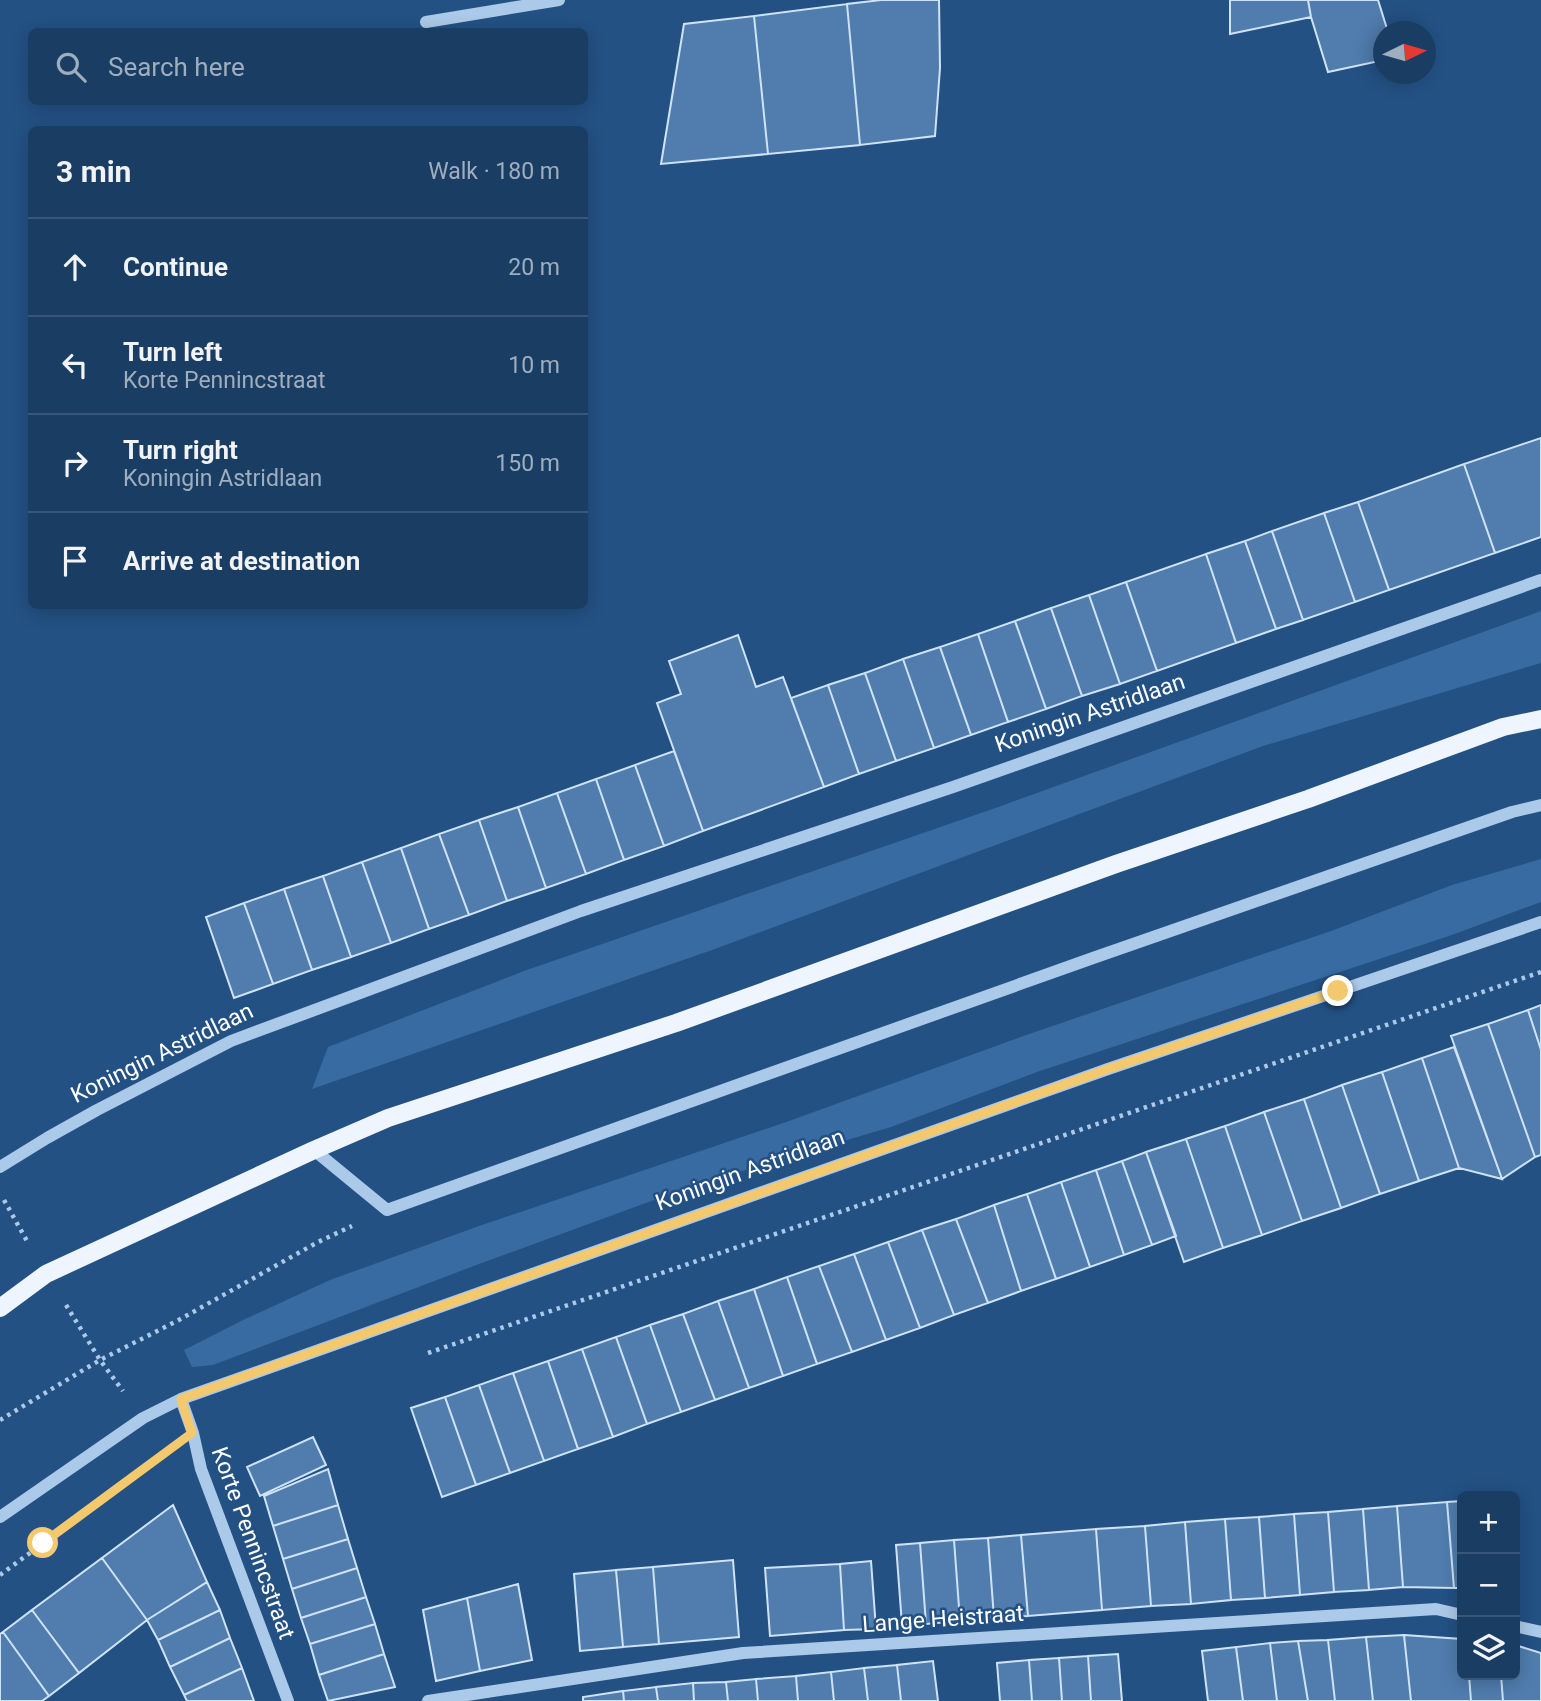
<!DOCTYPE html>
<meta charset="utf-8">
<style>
:root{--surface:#1a3d63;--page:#27486c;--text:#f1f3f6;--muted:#9faebe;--line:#385678}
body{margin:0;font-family:Roboto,sans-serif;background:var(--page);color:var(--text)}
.controls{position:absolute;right:21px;bottom:21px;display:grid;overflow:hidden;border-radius:10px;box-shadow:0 4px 18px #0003}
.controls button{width:63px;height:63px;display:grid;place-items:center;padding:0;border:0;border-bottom:2px solid var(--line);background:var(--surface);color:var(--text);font:35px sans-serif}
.compass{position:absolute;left:1373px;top:21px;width:63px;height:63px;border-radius:50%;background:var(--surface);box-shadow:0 4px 18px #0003;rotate:85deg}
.stop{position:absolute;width:21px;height:21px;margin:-16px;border:5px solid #f4c96e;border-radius:50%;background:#fff}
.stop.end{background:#f4c96e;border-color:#fff;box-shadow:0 2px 7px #0008}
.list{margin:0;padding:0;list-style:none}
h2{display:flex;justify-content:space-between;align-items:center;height:91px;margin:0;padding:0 28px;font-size:30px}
h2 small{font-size:23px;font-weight:400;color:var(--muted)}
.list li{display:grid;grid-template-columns:46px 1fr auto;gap:21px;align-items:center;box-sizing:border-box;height:98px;padding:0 28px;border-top:2px solid var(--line)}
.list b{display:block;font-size:26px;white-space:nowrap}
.list p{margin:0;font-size:23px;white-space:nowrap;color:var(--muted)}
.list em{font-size:23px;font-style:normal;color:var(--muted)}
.icon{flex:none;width:38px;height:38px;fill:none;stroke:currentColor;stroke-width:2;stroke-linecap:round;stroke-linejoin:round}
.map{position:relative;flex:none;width:1541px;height:1701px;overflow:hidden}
.search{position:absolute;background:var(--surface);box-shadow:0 4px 18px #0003;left:28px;top:28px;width:560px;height:77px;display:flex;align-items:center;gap:18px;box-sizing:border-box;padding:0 24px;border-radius:10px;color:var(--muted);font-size:26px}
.panel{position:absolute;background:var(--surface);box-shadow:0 4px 18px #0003;left:28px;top:126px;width:560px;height:483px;border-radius:10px}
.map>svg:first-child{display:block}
.green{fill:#376ba1}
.building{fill:#507dae;stroke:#cfe3f7;stroke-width:2}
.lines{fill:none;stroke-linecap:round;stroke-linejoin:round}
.path{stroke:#abc9e8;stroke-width:4.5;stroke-dasharray:3.5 5;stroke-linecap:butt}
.minor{stroke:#abc9e8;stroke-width:12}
.major{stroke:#eef5fe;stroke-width:18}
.route{stroke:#f4c96e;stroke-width:9}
.labels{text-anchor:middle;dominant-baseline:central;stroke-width:5;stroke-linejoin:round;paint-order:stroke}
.street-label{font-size:23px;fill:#fff;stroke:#235184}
</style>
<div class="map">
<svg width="1541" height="1701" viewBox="0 0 1541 1701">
<rect width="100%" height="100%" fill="#235184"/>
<!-- green -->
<path class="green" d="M1541 611V663L1263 746 712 950 312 1089 328 1047 524 971 1001 806Z
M1541 859V902L1449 936 1037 1072 891 1127 695 1185 479 1264 213 1365 192 1367 184 1350 243 1320 330 1280 479 1226 789 1121 1029 1034 1331 931 1452 885Z"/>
<!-- building -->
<path class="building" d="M881 0H939L940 68 935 136 860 145 847 4Z
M1230 0H1308L1311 17 1230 34Z
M1308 0H1378L1388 32H1384V60L1328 72 1311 17Z
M847 4 860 145 768 154 754 16Z
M754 16 768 154 661 164 684 24Z
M1541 438V537L1495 553 1464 464Z
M1464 464 1495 553 1389 590 1358 502Z
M1358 502 1389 590 1355 602 1324 513Z
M1324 513 1355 602 1303 620 1272 531Z
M1272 531 1303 620 1276 629 1245 541Z
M1245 541 1276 629 1236 643 1206 554Z
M1206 554 1236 643 1157 671 1126 582Z
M1126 582 1157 671 1120 684 1089 595Z
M1089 595 1120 684 1082 696 1051 608Z
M1051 608 1082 696 1046 709 1015 621Z
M1015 621 1046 709 1008 722 978 634Z
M978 634 1008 722 971 735 940 647Z
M738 635 756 687 783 677 824 787 703 831 657 703 681 694 669 661Z
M940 647 971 735 934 748 903 659Z
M903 659 934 748 896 761 865 673Z
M865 673 896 761 859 774 828 685Z
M828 685 859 774 824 787 791 698Z
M674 751 703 831 664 846 635 765Z
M635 765 664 846 624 860 596 779Z
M596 779 624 860 586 874 557 793Z
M557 793 586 874 546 888 518 807Z
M518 807 546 888 507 901 479 820Z
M479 820 507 901 469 915 439 834Z
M439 834 469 915 429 929 401 848Z
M401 848 429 929 391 943 362 862Z
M362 862 391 943 351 957 323 876Z
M323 876 351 957 312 970 284 889Z
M284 889 312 970 273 984 244 903Z
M244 903 273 984 234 998 206 917Z
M1541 1005V1050L1528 1010Z
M1528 1010 1541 1050V1155L1535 1157 1488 1024Z
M1488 1024 1535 1157 1502 1179 1451 1036Z
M1454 1047 1502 1179 1459 1168 1422 1058Z
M1422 1058 1459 1168 1419 1181 1382 1072Z
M1382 1072 1419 1181 1380 1194 1342 1085Z
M1342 1085 1380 1194 1341 1208 1304 1099Z
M1304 1099 1341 1208 1302 1221 1264 1112Z
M1264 1112 1302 1221 1262 1235 1225 1126Z
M1225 1126 1262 1235 1223 1248 1186 1139Z
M1186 1139 1223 1248 1184 1262 1146 1152Z
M1146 1152 1176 1236 1152 1245 1122 1161Z
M1122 1161 1152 1245 1124 1255 1096 1170Z
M1096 1170 1124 1255 1090 1267 1061 1182Z
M1061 1182 1090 1267 1056 1279 1027 1194Z
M1027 1194 1056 1279 1021 1291 994 1205Z
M994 1205 1021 1291 988 1303 956 1219Z
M956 1219 988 1303 954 1315 922 1230Z
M922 1230 954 1315 920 1328 888 1242Z
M888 1242 920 1328 886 1340 854 1254Z
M854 1254 886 1340 852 1352 819 1266Z
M819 1266 852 1352 817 1364 787 1277Z
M787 1277 817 1364 783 1376 754 1289Z
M754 1289 783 1376 749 1388 718 1301Z
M718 1301 749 1388 715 1400 683 1314Z
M683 1314 715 1400 681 1412 650 1325Z
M650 1325 681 1412 647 1424 616 1337Z
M616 1337 647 1424 613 1437 582 1349Z
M582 1349 613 1437 578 1449 548 1361Z
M548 1361 578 1449 544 1461 513 1373Z
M513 1373 544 1461 510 1473 479 1385Z
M479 1385 510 1473 476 1485 445 1397Z
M445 1397 476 1485 442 1497 411 1408Z
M313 1437 326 1465 260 1496 247 1467Z
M328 1469 338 1505 273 1526 264 1496Z
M1462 1501V1588H1454L1447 1502Z
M1447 1502 1454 1588 1403 1587 1397 1506Z
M173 1505 207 1582 147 1620 102 1558Z
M338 1505 348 1539 283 1559 273 1526Z
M1397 1506 1403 1587 1369 1590 1363 1509Z
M1363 1509 1369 1590 1334 1592 1328 1512Z
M1328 1512 1334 1592 1300 1595 1294 1514Z
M1294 1514 1300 1595 1265 1598 1259 1517Z
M1259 1517 1265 1598 1231 1600 1225 1519Z
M1225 1519 1231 1600 1191 1604 1185 1522Z
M1185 1522 1191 1604 1151 1606 1145 1526Z
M1145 1526 1151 1606 1102 1610 1096 1529Z
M1096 1529 1102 1610 1028 1616 1021 1535Z
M1021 1535 1028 1616 994 1618 988 1538Z
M988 1538 994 1618 960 1621 954 1540Z
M348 1539 357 1568 292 1589 283 1559Z
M954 1540 960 1621 926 1624 920 1543Z
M920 1543 926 1624 902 1625 896 1545Z
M102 1558 147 1620 79 1673 32 1610Z
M733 1560 739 1637 659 1644 653 1567Z
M871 1561 876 1629 844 1630 840 1564Z
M840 1564 844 1630 770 1636 765 1568Z
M653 1567 659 1644 623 1647 616 1570Z
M357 1568 366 1597 301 1618 292 1589Z
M616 1570 623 1647 580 1651 574 1574Z
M207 1582 220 1610 158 1640 147 1620Z
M518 1584 532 1660 480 1671 467 1598Z
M366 1597 375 1624 310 1644 301 1618Z
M467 1598 480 1671 436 1681 423 1610Z
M32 1610 79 1673 49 1696 3 1632Z
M220 1610 230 1638 170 1667 158 1640Z
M375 1624 384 1654 319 1675 310 1644Z
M3 1632 49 1696 42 1701H0V1634Z
M1404 1635 1462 1639V1675H1469L1471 1701H1411Z
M1404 1635 1411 1701H1373L1366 1637Z
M1366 1637 1373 1701H1335L1328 1640Z
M230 1638 242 1668 184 1695 170 1667Z
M1328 1640 1335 1701H1308L1298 1641Z
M1298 1641 1308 1701H1277L1270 1643Z
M1270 1643 1277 1701H1243L1236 1647Z
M1515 1645 1541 1653V1701H1503L1501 1675H1515Z
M1236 1647 1243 1701H1208L1202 1651Z
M384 1654 395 1687 328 1701 319 1675Z
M1118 1654 1122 1701H1091L1088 1656Z
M1088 1656 1091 1701H1062L1059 1658Z
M1059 1658 1062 1701H1032L1029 1660Z
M1029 1660 1032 1701H1000L997 1663Z
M933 1661 938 1701H901L897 1665Z
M897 1665 901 1701H868L864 1668Z
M242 1668 254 1701H187L184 1695Z
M864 1668 868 1701H834L831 1672Z
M831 1672 834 1701H798L796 1676Z
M1469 1675H1501L1503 1701H1471Z
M796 1676 798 1701H758L756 1679Z
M756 1679 758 1701H728L726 1682Z
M726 1682 728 1701H694L693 1683Z
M693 1683 694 1701H658L656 1687Z
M656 1687 658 1701H624L623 1691Z
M623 1691 624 1701H583V1697Z"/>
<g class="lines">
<!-- path -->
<path class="path" d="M4 1200 27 1241
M66 1305 100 1360 123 1391
M428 1353 1541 972
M0 1420 100 1360 177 1321 318 1242 352 1226
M0 1575 163 1455"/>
<!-- minor -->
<path class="minor" d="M426 22 559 0
M314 1150 387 1210 1093 958 1512 812 1541 805
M0 1167 47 1138 97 1110 231 1041 581 911 953 787 1541 580
M181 1399 193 1433 201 1469 288 1701
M0 1517 143 1418 181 1399 1108 1069 1541 922
M1515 1626 1541 1632
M428 1701 743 1653 1436 1609 1462 1615"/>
<!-- major -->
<path class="major" d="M0 1308 46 1274 314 1150 388 1118 676 1023 1116 864 1308 799 1503 727 1541 719"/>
</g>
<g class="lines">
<!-- route -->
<path class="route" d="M43 1543 192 1433 181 1399 1108 1069 1338 991"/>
</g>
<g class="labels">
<!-- street labels -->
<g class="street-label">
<text transform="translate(1090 713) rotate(-19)">Koningin Astridlaan</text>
<text transform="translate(162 1053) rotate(-26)">Koningin Astridlaan</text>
<text transform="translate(750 1170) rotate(-20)">Koningin Astridlaan</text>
<text transform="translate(253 1543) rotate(70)">Korte Pennincstraat</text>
<text transform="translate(943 1619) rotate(-4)">Lange Heistraat</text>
</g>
</g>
</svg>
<div class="controls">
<button>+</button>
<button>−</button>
<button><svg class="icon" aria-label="layers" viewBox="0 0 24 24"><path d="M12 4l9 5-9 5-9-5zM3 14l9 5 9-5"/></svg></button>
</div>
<svg class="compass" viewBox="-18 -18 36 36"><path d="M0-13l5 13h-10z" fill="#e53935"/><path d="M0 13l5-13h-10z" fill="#9faebe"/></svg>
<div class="stop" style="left:43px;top:1543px"></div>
<div class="stop end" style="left:1338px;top:991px"></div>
<div class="search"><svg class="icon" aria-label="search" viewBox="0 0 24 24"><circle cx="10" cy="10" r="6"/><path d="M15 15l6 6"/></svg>Search here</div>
<section class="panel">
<h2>3 min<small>Walk · 180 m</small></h2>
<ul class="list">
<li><svg class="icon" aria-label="ahead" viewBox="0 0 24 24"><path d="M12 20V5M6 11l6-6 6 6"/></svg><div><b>Continue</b></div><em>20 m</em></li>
<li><svg class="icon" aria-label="left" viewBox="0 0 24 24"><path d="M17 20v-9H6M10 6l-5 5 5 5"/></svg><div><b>Turn left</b><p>Korte Pennincstraat</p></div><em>10 m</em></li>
<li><svg class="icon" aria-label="right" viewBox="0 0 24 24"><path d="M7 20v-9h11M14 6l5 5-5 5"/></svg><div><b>Turn right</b><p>Koningin Astridlaan</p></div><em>150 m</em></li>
<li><svg class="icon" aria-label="arrive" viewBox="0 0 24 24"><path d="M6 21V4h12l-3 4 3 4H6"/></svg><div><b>Arrive at destination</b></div></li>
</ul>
</section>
</div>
